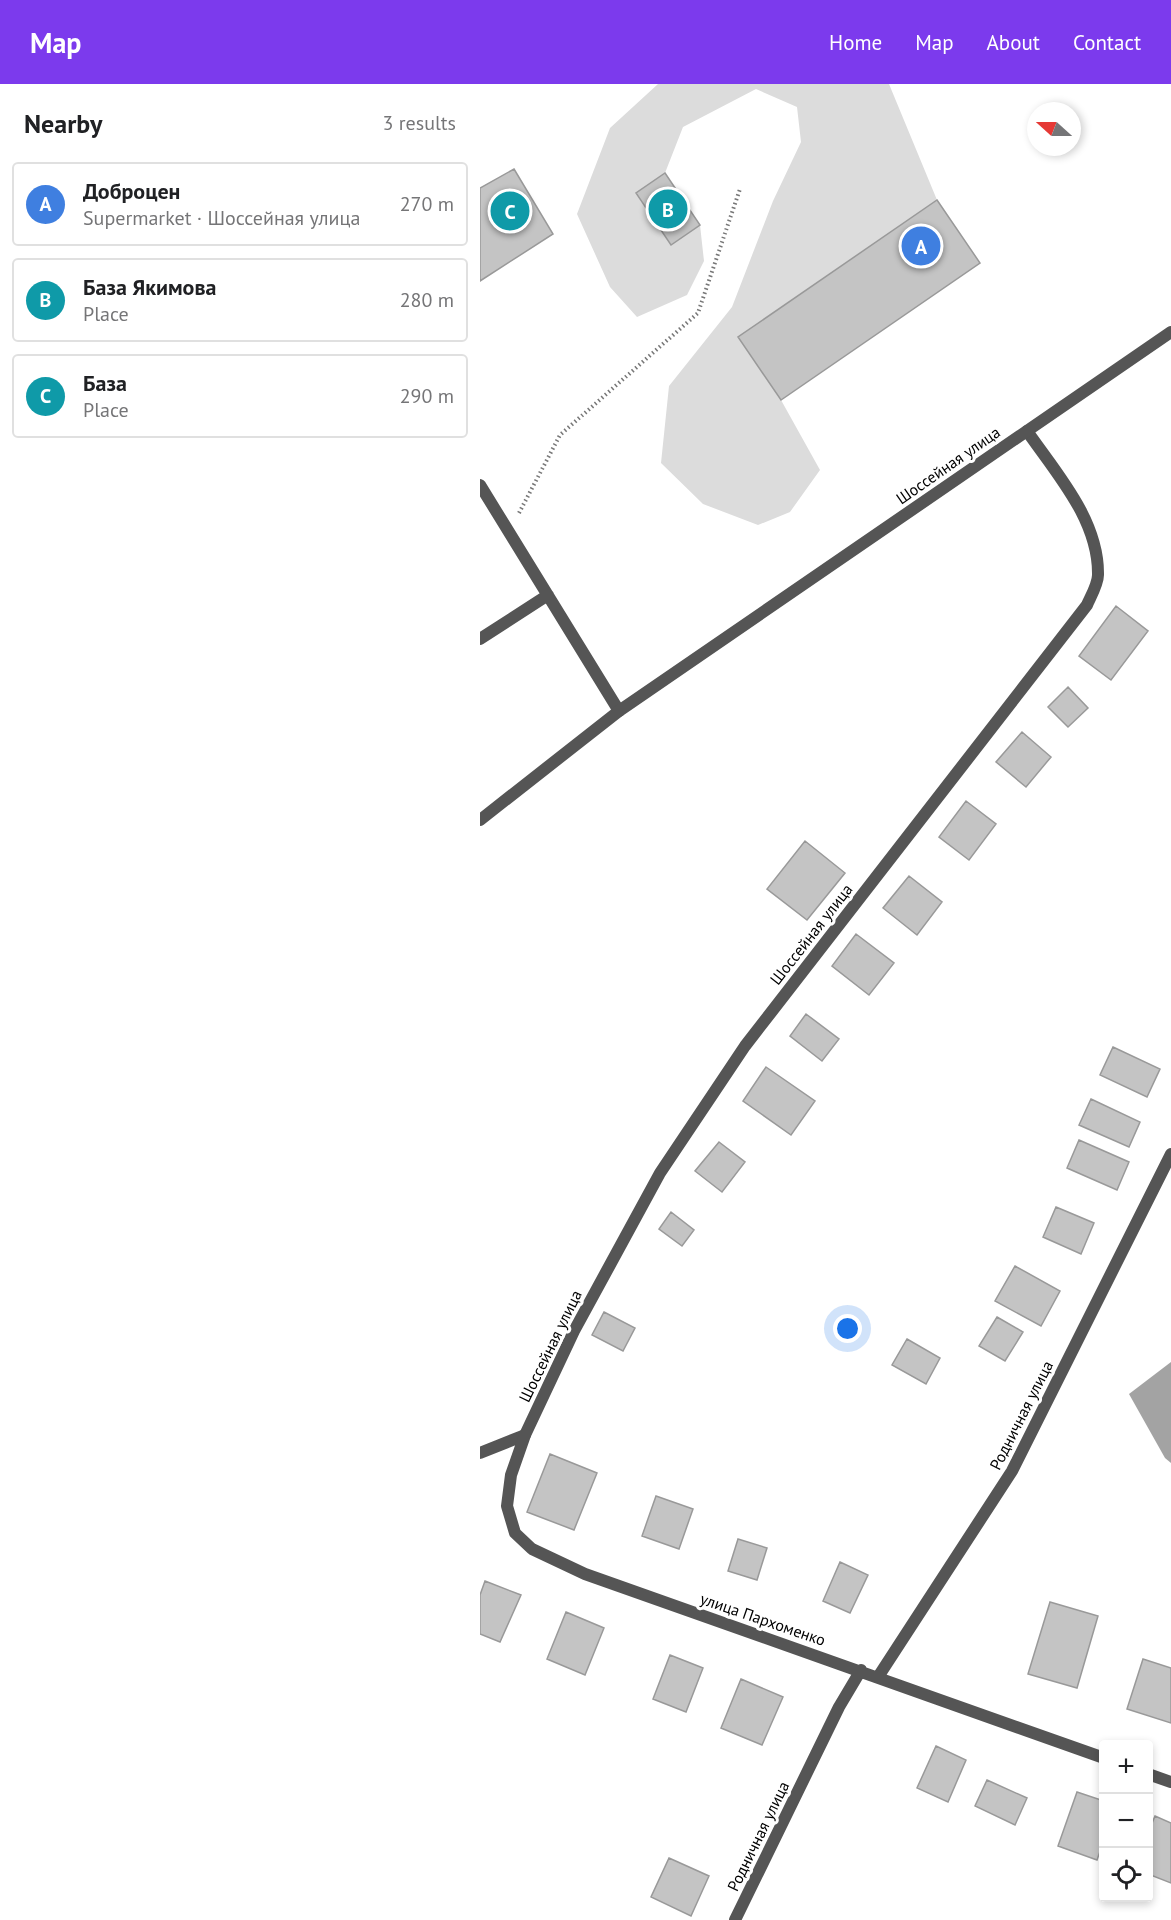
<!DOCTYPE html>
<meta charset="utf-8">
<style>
:root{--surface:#fff;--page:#f6f6f6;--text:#202124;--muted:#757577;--line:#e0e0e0;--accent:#7c3aed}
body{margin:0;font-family:"PT Sans",sans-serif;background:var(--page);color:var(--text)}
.controls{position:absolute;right:18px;bottom:18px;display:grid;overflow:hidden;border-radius:6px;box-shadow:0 3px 9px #0003}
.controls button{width:54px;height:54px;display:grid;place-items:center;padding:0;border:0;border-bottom:2px solid var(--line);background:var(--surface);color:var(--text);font:30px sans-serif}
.compass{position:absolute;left:547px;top:18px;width:54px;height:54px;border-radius:50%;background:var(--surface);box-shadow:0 3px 9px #0003;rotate:291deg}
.you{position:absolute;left:368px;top:1245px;width:21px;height:21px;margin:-15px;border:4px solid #fff;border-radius:50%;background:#1a73e8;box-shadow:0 0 0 9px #1a73e833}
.badge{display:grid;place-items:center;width:39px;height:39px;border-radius:50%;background:var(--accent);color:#fff;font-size:20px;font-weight:700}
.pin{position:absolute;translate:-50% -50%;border:3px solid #fff;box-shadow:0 2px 6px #0006}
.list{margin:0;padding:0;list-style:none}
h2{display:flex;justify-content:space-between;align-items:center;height:78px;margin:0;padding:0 24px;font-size:26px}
h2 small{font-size:20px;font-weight:400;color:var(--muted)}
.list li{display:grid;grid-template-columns:39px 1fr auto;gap:18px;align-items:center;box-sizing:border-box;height:84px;margin:0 12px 12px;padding:0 12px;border:2px solid var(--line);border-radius:6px}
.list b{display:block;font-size:22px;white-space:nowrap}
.list p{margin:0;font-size:20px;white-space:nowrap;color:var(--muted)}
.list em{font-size:20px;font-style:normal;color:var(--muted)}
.icon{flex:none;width:33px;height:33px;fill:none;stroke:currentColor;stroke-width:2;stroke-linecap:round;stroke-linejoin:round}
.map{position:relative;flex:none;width:691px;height:1836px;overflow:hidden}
header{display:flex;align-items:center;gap:36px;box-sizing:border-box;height:84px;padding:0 30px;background:var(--accent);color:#fff}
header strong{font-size:28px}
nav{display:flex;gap:33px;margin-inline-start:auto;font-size:21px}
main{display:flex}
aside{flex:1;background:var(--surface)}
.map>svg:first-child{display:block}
.green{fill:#dcdcdc}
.water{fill:#a3a3a3}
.building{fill:#c4c4c4;stroke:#999;stroke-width:1.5}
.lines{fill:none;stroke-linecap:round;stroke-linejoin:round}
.path{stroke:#777;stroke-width:4;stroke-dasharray:1.5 3;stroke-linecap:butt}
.service{stroke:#555;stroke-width:12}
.minor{stroke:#555;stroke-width:12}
.tertiary{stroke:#555;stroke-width:12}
.labels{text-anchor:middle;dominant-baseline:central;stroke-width:6;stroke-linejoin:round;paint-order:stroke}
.street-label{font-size:16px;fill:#000;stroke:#fff}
</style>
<header>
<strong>Map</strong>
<nav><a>Home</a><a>Map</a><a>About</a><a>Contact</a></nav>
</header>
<main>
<aside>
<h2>Nearby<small>3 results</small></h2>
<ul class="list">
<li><span class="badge" style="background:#3f7fe0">A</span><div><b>Доброцен</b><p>Supermarket · Шоссейная улица</p></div><em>270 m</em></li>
<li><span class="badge" style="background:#0f9aa8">B</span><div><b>База Якимова</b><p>Place</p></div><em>280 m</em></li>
<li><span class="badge" style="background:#0f9aa8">C</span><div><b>База</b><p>Place</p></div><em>290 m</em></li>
</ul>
</aside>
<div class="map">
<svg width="691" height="1836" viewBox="0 0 691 1836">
<rect width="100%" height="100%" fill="#fff"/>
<!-- green -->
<path class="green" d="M178 0H409L457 116 258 253 301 316 340 386 310 428 278 441 223 420 181 379 189 302 252 223 293 117 321 58 317 23 276 5 203 43 185 89 156 109 191 161 220 141 224 177 207 211 157 233 130 203 97 130 130 44Z"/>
<!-- water -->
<path class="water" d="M691 1278V1379L685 1374 649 1310Z"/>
<!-- building -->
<path class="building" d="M34 85 73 150 0 197V104Z
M185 89 220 141 191 161 156 109Z
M457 116 500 179 301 316 258 253Z
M636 522 668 547 631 596 599 572Z
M588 603 608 624 588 643 568 623Z
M542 648 571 673 546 703 516 678Z
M486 717 516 740 489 776 459 753Z
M325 757 365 789 327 836 287 805Z
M429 792 462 818 437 851 403 824Z
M376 850 414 879 389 911 352 882Z
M326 930 359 955 342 977 310 952Z
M633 963 680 985 667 1013 620 991Z
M286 983 335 1017 311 1051 263 1017Z
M611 1015 660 1038 649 1063 599 1041Z
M599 1056 649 1078 637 1106 587 1084Z
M239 1058 265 1078 242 1108 215 1087Z
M576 1123 614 1139 601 1170 563 1153Z
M191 1128 214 1146 202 1162 179 1145Z
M535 1182 580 1207 561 1242 515 1217Z
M124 1228 155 1244 143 1267 112 1251Z
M517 1233 543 1248 525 1277 499 1262Z
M427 1255 460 1274 446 1300 412 1281Z
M70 1370 117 1389 94 1446 47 1428Z
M176 1412 213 1425 199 1465 162 1452Z
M258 1455 287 1464 277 1496 248 1487Z
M360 1478 388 1491 370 1529 343 1517Z
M5 1497 41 1511 20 1558 0 1550V1511Z
M570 1518 618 1532 597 1604 548 1590Z
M86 1528 124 1544 105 1591 67 1575Z
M190 1571 223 1584 206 1628 173 1615Z
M663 1575 691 1584V1639L647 1625Z
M261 1595 303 1613 282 1661 241 1644Z
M456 1662 486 1676 468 1718 437 1704Z
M507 1696 547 1714 535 1741 495 1722Z
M597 1708 624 1717V1756L617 1776 578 1762Z
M675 1732 691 1739V1799L668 1790V1749Z
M189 1774 229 1792 211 1832 171 1813Z"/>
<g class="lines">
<!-- path -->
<path class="path" d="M39 429 80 351 218 229 260 105"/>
<!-- service -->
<path class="service" d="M0 401 139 627
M0 555 68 511
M0 1369 45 1351"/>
<!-- minor -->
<path class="minor" d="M547 347C576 389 619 436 618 491 618 500 611 512 607 521L265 962 180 1089 94 1247 45 1351 31 1391 27 1422 35 1449 52 1465 105 1490 624 1674
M398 1593 532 1387 691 1070
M668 1690 691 1698
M255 1836 359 1623 381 1586"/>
<!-- tertiary -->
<path class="tertiary" d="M0 736 139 627 691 248"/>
</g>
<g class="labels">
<!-- street labels -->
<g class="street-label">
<text transform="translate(468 381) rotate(-35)">Шоссейная улица</text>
<text transform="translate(331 850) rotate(-52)">Шоссейная улица</text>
<text transform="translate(70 1262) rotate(-64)">Шоссейная улица</text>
<text transform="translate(541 1331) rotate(-63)">Родничная улица</text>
<text transform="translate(283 1535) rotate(19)">улица Пархоменко</text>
<text transform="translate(278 1752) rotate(-64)">Родничная улица</text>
</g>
</g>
</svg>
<div class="controls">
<button>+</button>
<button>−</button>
<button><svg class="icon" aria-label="locate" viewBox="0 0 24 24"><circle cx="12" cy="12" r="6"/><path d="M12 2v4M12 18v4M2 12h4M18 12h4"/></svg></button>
</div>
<svg class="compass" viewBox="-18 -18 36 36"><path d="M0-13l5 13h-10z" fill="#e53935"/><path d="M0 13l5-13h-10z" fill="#757577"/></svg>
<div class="you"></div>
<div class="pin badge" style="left:441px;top:162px;background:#3f7fe0">A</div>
<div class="pin badge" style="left:188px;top:125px;background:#0f9aa8">B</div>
<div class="pin badge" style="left:30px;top:127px;background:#0f9aa8">C</div>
</div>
</main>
